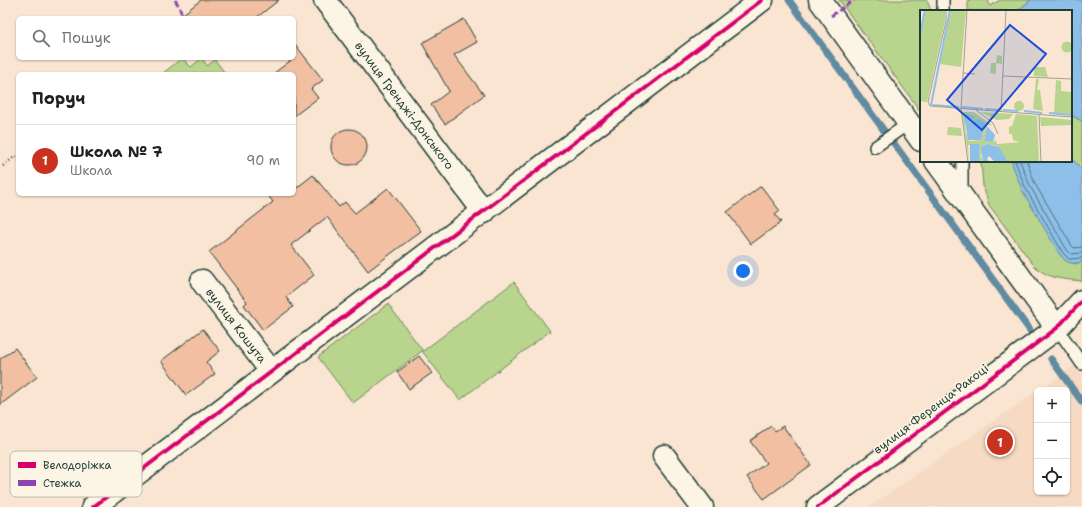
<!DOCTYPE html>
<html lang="uk">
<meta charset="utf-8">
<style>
:root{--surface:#fff;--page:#f2f2f2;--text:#202124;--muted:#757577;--line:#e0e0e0;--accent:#c8321e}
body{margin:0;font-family:"Shantell Sans",sans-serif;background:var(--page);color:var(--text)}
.controls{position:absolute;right:12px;bottom:12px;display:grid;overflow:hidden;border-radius:6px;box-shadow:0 1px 3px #0004}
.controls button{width:36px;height:36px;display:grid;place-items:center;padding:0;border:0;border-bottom:1px solid var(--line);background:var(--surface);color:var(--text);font:20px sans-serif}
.you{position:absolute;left:743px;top:271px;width:14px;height:14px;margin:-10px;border:3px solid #fff;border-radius:50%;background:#1a73e8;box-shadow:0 0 0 6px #1a73e833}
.badge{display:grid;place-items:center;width:26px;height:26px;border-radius:50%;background:var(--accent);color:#fff;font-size:13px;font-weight:700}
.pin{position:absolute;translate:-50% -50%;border:2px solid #fff;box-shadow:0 1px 4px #0006}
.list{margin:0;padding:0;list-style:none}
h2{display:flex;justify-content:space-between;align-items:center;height:52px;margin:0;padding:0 16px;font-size:17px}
h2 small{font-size:13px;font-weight:400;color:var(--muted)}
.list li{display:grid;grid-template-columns:26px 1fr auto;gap:12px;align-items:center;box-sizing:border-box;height:72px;padding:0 16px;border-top:1px solid var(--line)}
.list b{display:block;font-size:15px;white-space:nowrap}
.list p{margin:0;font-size:13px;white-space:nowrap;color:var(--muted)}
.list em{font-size:13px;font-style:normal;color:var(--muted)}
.icon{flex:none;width:22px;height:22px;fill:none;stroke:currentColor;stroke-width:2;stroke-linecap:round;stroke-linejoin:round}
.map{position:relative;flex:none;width:1082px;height:507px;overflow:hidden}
.search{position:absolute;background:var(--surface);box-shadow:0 1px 3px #0004;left:16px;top:16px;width:280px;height:44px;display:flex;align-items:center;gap:10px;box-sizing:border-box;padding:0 14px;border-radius:6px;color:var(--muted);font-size:15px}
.panel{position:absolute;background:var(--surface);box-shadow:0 1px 3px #0004;left:16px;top:72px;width:280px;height:124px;border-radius:6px}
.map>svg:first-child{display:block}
.built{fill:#f7dac3}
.green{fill:#b9d48c;stroke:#6c8860}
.water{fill:#8dbfe9;stroke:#618ba1}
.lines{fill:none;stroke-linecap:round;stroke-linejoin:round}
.shore{stroke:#4b717c;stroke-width:1}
.stream{stroke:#618ba1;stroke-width:7}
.building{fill:#f2bfa3;stroke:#1f3d34}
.lane-casing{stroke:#1f3d34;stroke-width:14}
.street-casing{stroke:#1f3d34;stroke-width:25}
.path{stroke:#1f3d34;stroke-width:2.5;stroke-dasharray:1 3;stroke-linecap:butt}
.lane{stroke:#fcf5e5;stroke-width:11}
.street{stroke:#fcf5e5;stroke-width:22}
.quiet{stroke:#8e44ad;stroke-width:3;stroke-dasharray:6 3;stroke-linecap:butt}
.cycleway-casing{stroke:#fcf5e5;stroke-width:6}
.cycleway{stroke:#d6006c;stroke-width:4}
.labels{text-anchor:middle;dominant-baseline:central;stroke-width:3.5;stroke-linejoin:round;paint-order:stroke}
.street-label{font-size:12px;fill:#1f3d34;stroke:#fcf5e5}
.inset-river{fill:none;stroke:#8dbfe9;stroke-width:2}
.inset-road{fill:none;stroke:#a2a292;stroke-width:1}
.view{fill:#1d4ed8;fill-opacity:0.15;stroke:#1d4ed8;stroke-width:2}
.inset-edge{fill:none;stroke:#1f3d34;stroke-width:2}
.key{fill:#fcf5e5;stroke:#babeb0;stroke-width:1}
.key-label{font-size:11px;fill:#1f3d34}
</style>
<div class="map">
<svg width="1082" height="507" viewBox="0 0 1082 507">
<rect width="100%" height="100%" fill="#f9e5d1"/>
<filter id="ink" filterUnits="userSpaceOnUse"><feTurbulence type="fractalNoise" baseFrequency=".025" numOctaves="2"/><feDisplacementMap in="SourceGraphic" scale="8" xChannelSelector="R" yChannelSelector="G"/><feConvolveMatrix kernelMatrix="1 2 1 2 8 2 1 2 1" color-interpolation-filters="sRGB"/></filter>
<g filter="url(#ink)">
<!-- built -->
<path class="built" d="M1082 360V507H869L1037 391V492H1067V390H1039Z"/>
<!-- green -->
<path class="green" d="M839 0H927L931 11H921V112Z
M968 0H988L990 6 1000 0H1031L1017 11H968Z
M182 58 191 67 202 58 207 66 215 60 225 73 162 74Z
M1071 115 1082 121V169L1071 158Z
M981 161H1012L1074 264 1082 262V281C1062 279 1046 279 1032 263L989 205 983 186Z
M514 282 550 331 460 400 422 351 353 403 318 357 388 304 423 351Z"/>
<!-- water -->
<path class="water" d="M1031 0H1082V121L1071 115V11H1017Z
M1071 158 1082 169V262C1071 265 1067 263 1060 255L1022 190 1011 161H1071Z"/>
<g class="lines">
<!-- shore -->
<path class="shore" d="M1015 161 1026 189 1063 253 1069 259 1082 258
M1020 161 1030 186 1067 250 1071 254 1082 253
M1027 161 1035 184 1072 246 1074 248 1082 247"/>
<!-- stream -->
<path class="stream" d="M789 0 885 132
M893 142 1031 332
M1051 359 1082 402"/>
</g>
<!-- building -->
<path class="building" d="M201 0H279L256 18H178Z
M464 19 477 42 454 55 484 95 445 124 431 105 449 91 422 43Z
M294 43 323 80 311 89 318 98 294 116V74H273L294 58Z
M331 147a18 18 0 1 1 36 0a18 18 0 1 1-36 0Z
M313 175 339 207 345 202 355 213 388 188 421 231 368 271 327 217 291 245 314 275 286 297 293 307 263 330 244 305 247 302 209 252 273 202 267 194H294V190Z
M761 186 780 211 775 215 781 222 751 244 727 212Z
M203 329 220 351 206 362 215 374 186 395 161 361Z
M15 348 37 377 0 405V359Z
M419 356 432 373 409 389 397 372Z
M771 426 775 431 783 426 811 465 764 499 747 477 766 463 750 441Z"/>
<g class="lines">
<defs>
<path id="lane" d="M943 0V11
M875 147 909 123
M962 192V161
M1057 328 1082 364"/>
<g id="street">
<path id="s1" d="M325 0 484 212"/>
<path d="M820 0 921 140"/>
<path d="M936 161 1057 328"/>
<path id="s2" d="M202 281 271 371"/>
<path d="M664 456 702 507"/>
<path d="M93 507 762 0"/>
<path d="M818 507 1057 328 1082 301"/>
</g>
</defs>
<!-- lane casing -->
<use href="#lane" class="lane-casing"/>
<!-- street casing -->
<use href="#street" class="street-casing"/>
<!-- path -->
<path class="path" d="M3 166 18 154"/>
<!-- lane -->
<use href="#lane" class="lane"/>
<!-- street -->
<use href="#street" class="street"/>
<!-- quiet -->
<path class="quiet" d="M175 0 179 6 183 18
M831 16 854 0"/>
<defs>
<path id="cycleway" d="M93 507 762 0
M818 507 1057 328 1082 301"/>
</defs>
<!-- cycleway casing -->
<use href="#cycleway" class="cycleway-casing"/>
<!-- cycleway -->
<use href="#cycleway" class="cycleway"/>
</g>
</g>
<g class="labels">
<!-- street labels -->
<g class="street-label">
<text stroke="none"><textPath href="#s1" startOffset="132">вулиця Гренджі-Донського</textPath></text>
<text stroke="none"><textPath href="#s2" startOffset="56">вулиця Кошута</textPath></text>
<text transform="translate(931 409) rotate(-37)">вулиця Ференца Ракоці</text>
</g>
</g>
<!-- overview -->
<g transform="translate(920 10)">
<rect width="152" height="152" fill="#f9e5d1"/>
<path d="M6 0H25V11L7 92 0 91V28ZM31 0H46L41 57 20 54ZM141.5 37a5.5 5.5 0 1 1 11 0a5.5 5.5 0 1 1-11 0ZM77 45 82 46V54L76 53V64L70 63 71 53H76ZM114 57H125L128 67 114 66ZM116 69H119L117 80H120L123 101 113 99ZM136 70 141 71V81L151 82 152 104 134 103ZM94 96a5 5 0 1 1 10 0a5 5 0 1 1-10 0ZM44 102H54L73 116 67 114 64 131 74 132 75 129 77 134 100 132 93 130 92 124H89V117L92 116 96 104 117 106 119 152H88L77 136 68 134 61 145 63 152H59L60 135H48L49 152 42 104ZM52 105 50 113 65 115 61 130 49 131 46 123 45 114ZM60 102 93 104 89 109 77 110ZM120 107 152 110V115L121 116ZM28 117 41 118 42 126 27 125Z" fill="#b9d48c" fill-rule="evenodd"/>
<path d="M46 104 56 107 50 110V113L59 109 65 113 61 130H48L44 106ZM67 116 75 125 73 132 64 131ZM50 134H60L59 152H50ZM68 134 79 137 88 152H75L69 146 67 149 70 152H63L61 137Z" fill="#8dbfe9"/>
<path class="inset-river" d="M0 24 5 0M11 95 30 0M12 95 39 97M42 97 63 99M65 99 79 100M83 100 98 101M104 101 122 103M129 103 152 105"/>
<path class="inset-road" d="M26 0V11L8 92 10 96 152 107M47 0 41 99 48 152M43 63 55 64M83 66 152 69M56 100 73 113 78 124M81 102 86 0M119 105 121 152"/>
<path class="view" d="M90 15 126 44 62 120 27 90Z"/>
<rect width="152" height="152" class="inset-edge"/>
</g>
<!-- legend -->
<rect x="10" y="451" width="132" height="46" rx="6" class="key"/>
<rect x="18" y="462" width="18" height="6" fill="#d6006c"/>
<rect x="18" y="480" width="18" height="6" fill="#8e44ad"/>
<g class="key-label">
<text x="43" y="469">Велодоріжка</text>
<text x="43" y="487">Стежка</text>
</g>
</svg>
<div class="controls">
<button>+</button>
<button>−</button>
<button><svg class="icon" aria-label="locate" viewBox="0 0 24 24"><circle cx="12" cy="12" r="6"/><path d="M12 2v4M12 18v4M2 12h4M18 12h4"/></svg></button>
</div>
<div class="you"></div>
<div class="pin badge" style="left:1000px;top:442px">1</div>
<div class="search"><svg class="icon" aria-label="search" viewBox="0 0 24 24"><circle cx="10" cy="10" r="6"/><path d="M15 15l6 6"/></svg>Пошук</div>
<section class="panel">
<h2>Поруч<small></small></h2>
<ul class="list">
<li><span class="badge">1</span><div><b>Школа № 7</b><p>Школа</p></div><em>90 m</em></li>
</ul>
</section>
</div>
